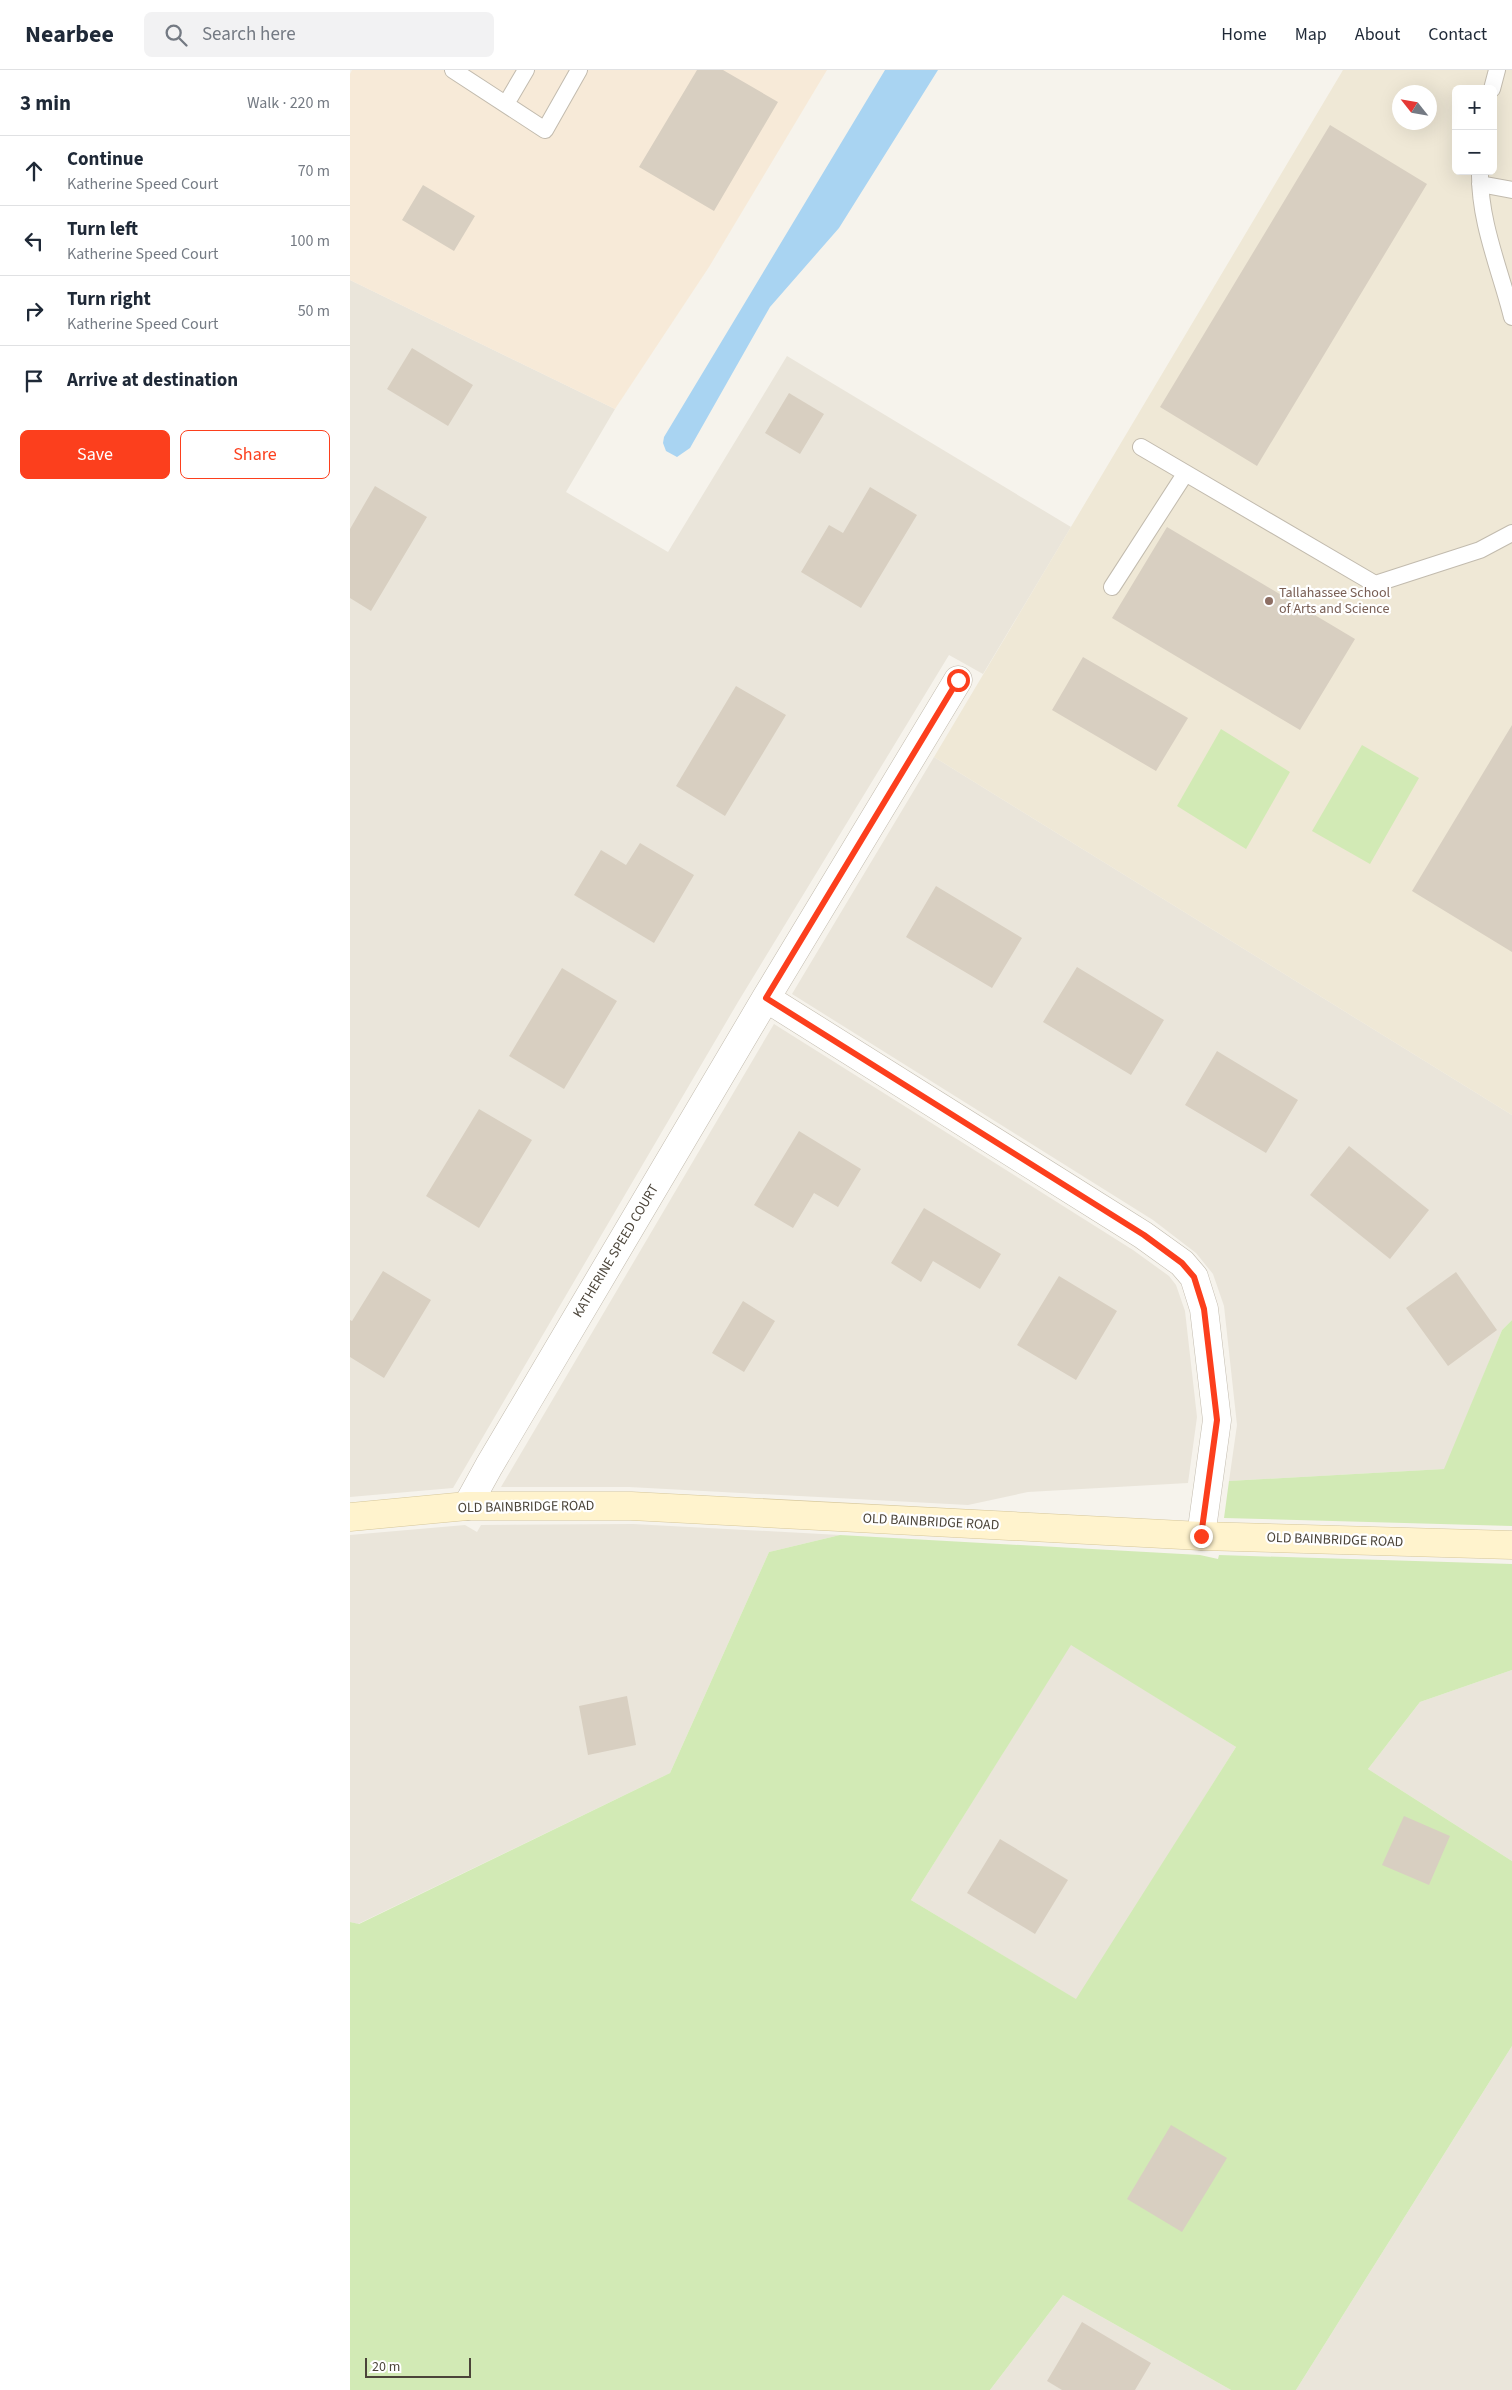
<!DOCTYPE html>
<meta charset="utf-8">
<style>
:root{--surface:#fff;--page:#f2f2f3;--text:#1f2937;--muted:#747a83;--line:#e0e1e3;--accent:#fc3f1d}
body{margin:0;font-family:"Source Sans 3",sans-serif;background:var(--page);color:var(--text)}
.controls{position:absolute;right:15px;top:15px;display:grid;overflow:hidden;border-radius:8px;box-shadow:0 5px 20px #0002}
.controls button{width:45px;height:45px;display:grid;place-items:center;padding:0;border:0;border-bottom:1px solid var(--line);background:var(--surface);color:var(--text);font:25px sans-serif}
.compass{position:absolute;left:1042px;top:15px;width:45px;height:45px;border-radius:50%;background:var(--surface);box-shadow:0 5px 20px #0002;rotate:301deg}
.scale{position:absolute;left:15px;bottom:12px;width:106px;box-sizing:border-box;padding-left:5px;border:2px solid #4b4439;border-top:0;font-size:14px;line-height:18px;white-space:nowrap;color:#4b4439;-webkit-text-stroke:4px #fff;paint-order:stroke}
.stop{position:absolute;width:15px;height:15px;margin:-11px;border:4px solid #fc3f1d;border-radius:50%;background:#fff}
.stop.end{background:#fc3f1d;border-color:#fff;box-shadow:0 1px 5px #0008}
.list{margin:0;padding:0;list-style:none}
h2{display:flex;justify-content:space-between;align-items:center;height:65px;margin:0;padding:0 20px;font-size:21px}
h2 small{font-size:16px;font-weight:400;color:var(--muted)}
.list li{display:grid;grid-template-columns:32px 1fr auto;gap:15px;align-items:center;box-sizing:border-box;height:70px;padding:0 20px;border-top:1px solid var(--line)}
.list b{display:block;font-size:19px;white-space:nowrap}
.list p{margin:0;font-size:16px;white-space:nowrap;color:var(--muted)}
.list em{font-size:16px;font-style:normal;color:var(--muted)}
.actions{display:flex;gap:10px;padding:15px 20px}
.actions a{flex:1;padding:11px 0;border:1px solid var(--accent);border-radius:8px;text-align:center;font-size:18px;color:var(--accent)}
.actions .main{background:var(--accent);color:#fff}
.icon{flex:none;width:28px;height:28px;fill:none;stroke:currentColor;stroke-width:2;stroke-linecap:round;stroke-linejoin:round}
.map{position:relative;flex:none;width:1162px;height:2320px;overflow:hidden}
header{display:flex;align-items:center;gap:30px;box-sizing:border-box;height:70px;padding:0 25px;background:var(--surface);border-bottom:1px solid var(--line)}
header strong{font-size:24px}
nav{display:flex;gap:28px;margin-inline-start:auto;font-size:18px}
.search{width:350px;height:45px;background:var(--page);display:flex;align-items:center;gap:12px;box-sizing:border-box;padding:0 18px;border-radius:8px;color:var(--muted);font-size:19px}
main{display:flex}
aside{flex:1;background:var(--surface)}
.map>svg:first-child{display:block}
.residential{fill:#eae5da}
.commercial{fill:#f7ead8}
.education{fill:#efe8d6;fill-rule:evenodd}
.green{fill:#d2eab5;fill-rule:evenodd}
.water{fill:#a9d4f2}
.building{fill:#d8cfc1}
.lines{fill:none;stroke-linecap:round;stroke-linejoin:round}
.service-casing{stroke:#c2bbae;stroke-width:18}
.minor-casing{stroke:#c2bbae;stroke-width:29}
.secondary-casing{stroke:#d6c79b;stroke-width:29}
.service{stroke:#fff;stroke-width:16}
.minor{stroke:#fff;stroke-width:28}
.secondary{stroke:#fff3cd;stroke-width:28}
.route{stroke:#fc3f1d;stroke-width:6}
.education-dot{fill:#8d6e63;stroke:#fff;stroke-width:2}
.labels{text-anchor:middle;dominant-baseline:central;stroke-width:4.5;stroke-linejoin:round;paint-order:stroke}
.education-label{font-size:14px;fill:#785e54;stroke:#fff;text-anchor:start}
.street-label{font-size:14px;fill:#4b4439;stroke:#fff}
</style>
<header>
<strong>Nearbee</strong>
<div class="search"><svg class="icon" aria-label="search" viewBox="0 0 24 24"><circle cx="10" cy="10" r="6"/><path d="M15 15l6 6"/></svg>Search here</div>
<nav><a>Home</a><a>Map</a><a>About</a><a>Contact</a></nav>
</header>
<main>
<aside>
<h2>3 min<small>Walk · 220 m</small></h2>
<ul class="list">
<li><svg class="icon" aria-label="ahead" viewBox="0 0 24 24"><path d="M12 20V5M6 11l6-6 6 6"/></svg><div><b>Continue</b><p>Katherine Speed Court</p></div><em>70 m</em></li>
<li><svg class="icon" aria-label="left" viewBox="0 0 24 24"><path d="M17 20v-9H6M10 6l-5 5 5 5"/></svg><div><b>Turn left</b><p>Katherine Speed Court</p></div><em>100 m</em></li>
<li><svg class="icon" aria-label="right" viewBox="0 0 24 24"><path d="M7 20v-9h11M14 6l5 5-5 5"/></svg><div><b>Turn right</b><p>Katherine Speed Court</p></div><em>50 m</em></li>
<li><svg class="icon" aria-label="arrive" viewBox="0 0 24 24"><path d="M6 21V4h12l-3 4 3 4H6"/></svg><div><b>Arrive at destination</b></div></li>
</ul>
<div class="actions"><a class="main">Save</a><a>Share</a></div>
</aside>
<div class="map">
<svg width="1162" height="2320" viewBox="0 0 1162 2320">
<rect width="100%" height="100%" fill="#f6f3ec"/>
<!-- residential -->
<path class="residential" d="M0 210 265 339 216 422 318 482 437 286 721 457 633 604 599 585 388 932 103 1418 0 1427Z
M584 687 1162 1045V1250L1152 1260 1095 1399 879 1411 887 1355 874 1236 863 1204 846 1183 803 1150 442 924Z
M424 954 783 1180 819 1206 826 1215 835 1241 847 1347 838 1413 678 1422 618 1435 279 1417H151Z
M283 1454 490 1465 419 1482 320 1703 8 1854 0 1852V1465L115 1455 127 1462 131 1455Z
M721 1574 886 1677 727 1930 561 1830Z
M1162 1600V1791L1018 1699 1070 1632Z
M1162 1976V2320H946Z
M713 2225 881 2320H640Z"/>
<!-- commercial -->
<path class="commercial" d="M2 0H477L359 197 265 339 0 210V4Z"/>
<!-- education -->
<path class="education" d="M993 0H1162V1045L584 687ZM1106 19H1143V101H1106ZM1050 22H1080V52H1050Z"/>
<!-- green -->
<path class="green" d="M871 659 940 702 896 779 827 736Z
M1012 675 1069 708 1020 794 962 761Z
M1162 1250V1456L874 1448 879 1411 1094 1399 1152 1260Z
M490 1465 850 1485 868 1489 869 1485 1162 1494V1600L1070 1632 1018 1699 1162 1791V1976L946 2320H881L713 2225 640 2320H0V1852L9 1854 320 1703 419 1482ZM721 1575 886 1677 726 1929 561 1830Z"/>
<!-- water -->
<path class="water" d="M535 0H588L489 158 420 237 340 378 327 387 316 381 313 373 314 367Z"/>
<!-- building -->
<path class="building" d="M347 0H373L428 32 364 141 289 97Z
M980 55 1077 114 907 396 810 337Z
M73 115 125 146 104 181 52 150Z
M62 278 123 315 98 356 37 319Z
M439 323 474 344 450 384 415 363Z
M25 416 77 447 21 541 0 528V459Z
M520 417 567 445 511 538 451 502 479 455 493 463Z
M817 457 1005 569 950 660 762 548Z
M733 587 838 648 806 701 702 640Z
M386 616 436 645 375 746 326 716Z
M1162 655V882L1062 821Z
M290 773 344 805 304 873 224 825 251 780 276 795Z
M586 816 672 868 642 918 556 867Z
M727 897 814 950 781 1005 693 952Z
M212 898 267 931 214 1019 159 986Z
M867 981 948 1030 916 1083 835 1035Z
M129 1039 182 1070 129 1158 76 1126Z
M449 1061 511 1099 488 1137 464 1123 443 1158 404 1135Z
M999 1076 1079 1140 1040 1189 960 1125Z
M574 1138 651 1184 630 1219 583 1191 571 1212 541 1193Z
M33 1201 81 1230 34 1308 0 1287V1250L2 1251Z
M1106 1202 1147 1260 1098 1296 1056 1238Z
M709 1206 767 1241 726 1310 667 1275Z
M393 1231 425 1251 394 1302 362 1283Z
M277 1626 286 1675 238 1685 229 1636Z
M1054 1746 1100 1766 1079 1815 1032 1795Z
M650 1769 718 1810 685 1864 617 1823Z
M821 2055 877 2088 832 2162 777 2129Z
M732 2252 801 2293 785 2320H712L697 2311Z"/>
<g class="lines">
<defs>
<path id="service" d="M103 0 195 60 229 0
M1142 19 1147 0
M156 34 176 0
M1130 101C1129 152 1150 199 1162 247
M1130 114 1162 120
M791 377 1025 514 1130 480 1162 463
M762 517 835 404"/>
<path id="minor" d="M416 928 793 1165 832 1193 844 1207 854 1239 867 1350 851 1466
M117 1436 139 1396 416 928 608 610"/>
<path id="secondary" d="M0 1447 117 1436H281L851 1466 1162 1475"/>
</defs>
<!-- service casing -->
<use href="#service" class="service-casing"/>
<!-- minor casing -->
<use href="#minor" class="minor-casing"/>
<!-- secondary casing -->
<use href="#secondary" class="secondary-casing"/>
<!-- service -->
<use href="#service" class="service"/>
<!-- minor -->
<use href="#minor" class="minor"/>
<!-- secondary -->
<use href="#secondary" class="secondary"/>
</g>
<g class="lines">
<!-- route -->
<path class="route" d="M608 610 416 928 794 1165 832 1193 844 1207 854 1239 867 1350 851 1466"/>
</g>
<!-- markers -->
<circle class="education-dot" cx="919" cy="531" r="5"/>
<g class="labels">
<!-- education labels -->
<g class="education-label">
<text x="929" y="523">Tallahassee School<tspan x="929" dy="16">of Arts and Science</tspan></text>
</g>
<!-- street labels -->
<g class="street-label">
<text transform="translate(266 1181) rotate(-59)">KATHERINE SPEED COURT</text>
<text transform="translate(176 1437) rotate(-1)">OLD BAINBRIDGE ROAD</text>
<text transform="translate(581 1452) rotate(3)">OLD BAINBRIDGE ROAD</text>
<text transform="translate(985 1470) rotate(2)">OLD BAINBRIDGE ROAD</text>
</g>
</g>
</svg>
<div class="controls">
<button>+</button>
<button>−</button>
</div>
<svg class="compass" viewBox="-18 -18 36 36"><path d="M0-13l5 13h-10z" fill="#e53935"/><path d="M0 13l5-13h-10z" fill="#747a83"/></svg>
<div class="scale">20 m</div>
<div class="stop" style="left:608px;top:610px"></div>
<div class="stop end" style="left:851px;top:1466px"></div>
</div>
</main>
